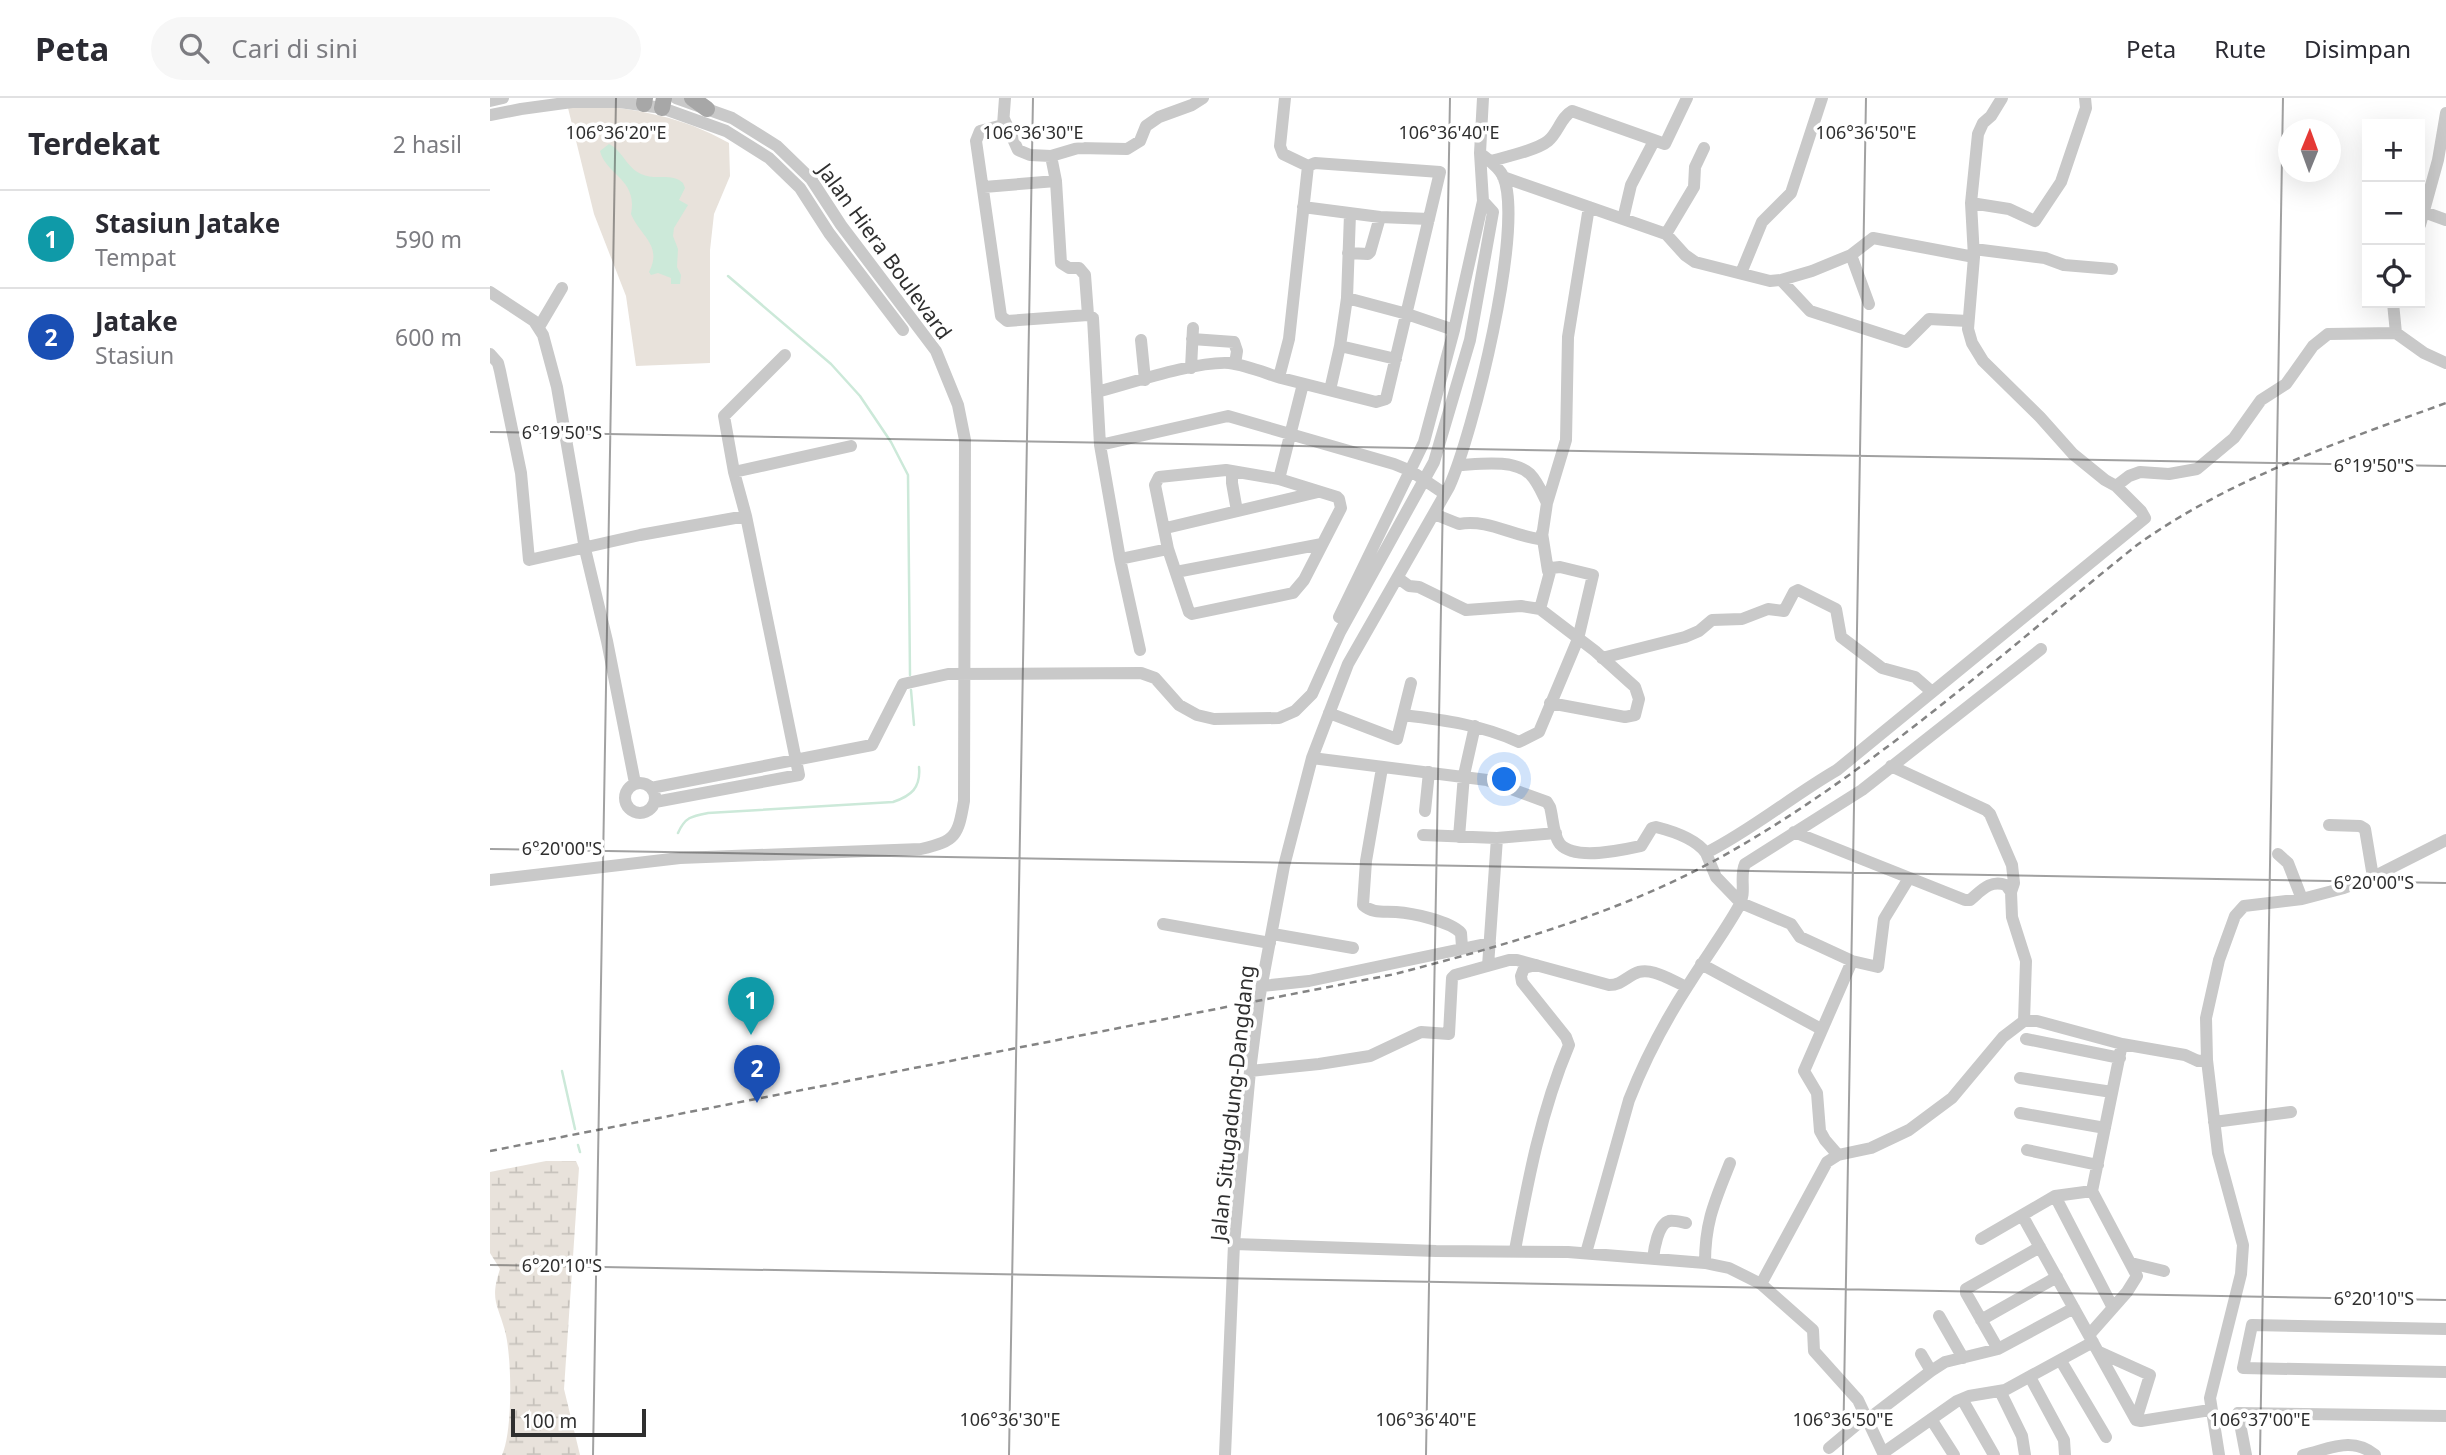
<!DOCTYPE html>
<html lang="id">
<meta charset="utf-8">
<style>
:root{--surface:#fff;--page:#f7f7f7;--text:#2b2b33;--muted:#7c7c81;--line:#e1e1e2;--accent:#d93025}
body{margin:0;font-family:"Noto Sans",sans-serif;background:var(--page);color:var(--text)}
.controls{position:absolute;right:21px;top:21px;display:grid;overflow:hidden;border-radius:0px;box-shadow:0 7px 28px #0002}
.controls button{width:63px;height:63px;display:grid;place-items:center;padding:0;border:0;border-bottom:2px solid var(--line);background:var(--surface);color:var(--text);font:35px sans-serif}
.compass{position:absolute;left:1788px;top:21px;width:63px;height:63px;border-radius:50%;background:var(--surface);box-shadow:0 7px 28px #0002;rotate:1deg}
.scale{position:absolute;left:21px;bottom:18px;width:135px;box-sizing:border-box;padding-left:7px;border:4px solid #2f2f2f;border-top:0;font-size:19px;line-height:24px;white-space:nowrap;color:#2f2f2f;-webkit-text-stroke:5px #fff;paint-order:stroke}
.you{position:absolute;left:1015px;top:682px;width:24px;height:24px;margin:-18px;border:5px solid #fff;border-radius:50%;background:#1a73e8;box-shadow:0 0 0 10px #1a73e833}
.badge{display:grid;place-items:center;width:46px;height:46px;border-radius:50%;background:var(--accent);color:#fff;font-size:23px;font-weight:700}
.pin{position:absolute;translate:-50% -58px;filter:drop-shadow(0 2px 4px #0008)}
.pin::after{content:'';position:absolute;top:37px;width:24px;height:21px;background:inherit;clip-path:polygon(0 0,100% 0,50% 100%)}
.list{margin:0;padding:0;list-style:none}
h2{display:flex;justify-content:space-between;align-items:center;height:91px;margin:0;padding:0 28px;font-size:30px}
h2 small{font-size:23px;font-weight:400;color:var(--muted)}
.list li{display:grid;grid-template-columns:46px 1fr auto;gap:21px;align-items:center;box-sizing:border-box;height:98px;padding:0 28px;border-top:2px solid var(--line)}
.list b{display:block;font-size:26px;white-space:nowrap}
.list p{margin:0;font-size:23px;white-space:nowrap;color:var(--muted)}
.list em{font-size:23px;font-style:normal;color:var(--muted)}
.icon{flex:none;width:38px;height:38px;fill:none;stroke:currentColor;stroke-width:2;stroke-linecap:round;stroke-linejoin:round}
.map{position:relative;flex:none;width:1956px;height:1357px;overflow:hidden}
header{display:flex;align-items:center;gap:42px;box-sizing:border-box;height:98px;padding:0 35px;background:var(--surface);border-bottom:2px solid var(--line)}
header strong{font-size:33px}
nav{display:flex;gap:38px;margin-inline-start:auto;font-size:24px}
.search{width:490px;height:63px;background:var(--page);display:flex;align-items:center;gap:18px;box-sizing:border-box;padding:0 24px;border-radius:38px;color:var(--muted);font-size:26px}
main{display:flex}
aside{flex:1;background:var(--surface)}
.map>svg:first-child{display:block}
.wetland{fill:url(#wetland-marsh)}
.green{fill:#e8e2db}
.water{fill:#cce9d9}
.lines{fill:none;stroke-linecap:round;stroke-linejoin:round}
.stream{stroke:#cce9d9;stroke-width:2.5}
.minor{stroke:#c9c9c9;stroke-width:12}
.major{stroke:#a7a7a7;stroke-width:16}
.rail{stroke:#848484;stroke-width:2.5;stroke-dasharray:7 5;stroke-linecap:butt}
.ticks{fill:none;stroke:#2f2f2f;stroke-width:2;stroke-opacity:0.45}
.labels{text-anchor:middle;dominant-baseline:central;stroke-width:7;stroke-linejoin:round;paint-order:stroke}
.street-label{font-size:21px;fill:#2f2f2f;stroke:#fff}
.ticks-label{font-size:18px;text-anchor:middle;fill:#2f2f2f;stroke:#fff;stroke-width:7;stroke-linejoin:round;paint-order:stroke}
</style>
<header>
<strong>Peta</strong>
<div class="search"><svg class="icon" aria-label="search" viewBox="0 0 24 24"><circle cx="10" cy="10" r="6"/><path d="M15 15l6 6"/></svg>Cari di sini</div>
<nav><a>Peta</a><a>Rute</a><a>Disimpan</a></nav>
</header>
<main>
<aside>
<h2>Terdekat<small>2 hasil</small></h2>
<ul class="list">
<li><span class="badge" style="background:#0f9aa8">1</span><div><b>Stasiun Jatake</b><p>Tempat</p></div><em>590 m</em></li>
<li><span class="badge" style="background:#1a4fb4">2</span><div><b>Jatake</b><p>Stasiun</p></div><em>600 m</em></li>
</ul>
</aside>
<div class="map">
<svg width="1956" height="1357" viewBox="0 0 1956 1357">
<defs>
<pattern id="wetland-marsh" width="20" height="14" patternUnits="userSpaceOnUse" patternTransform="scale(1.75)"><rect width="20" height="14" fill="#e8e2db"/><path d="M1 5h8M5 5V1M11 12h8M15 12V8" fill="none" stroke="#c7c2bc"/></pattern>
</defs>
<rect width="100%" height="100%" fill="#fff"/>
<!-- wetland -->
<path class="wetland" d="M56 1063H86L89 1070 74 1291 90 1357H12C23 1333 22 1259 15 1233 7 1204 0 1202 10 1171L0 1155V1074Z"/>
<!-- green -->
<path class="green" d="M96 6C150 12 191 18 239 45L240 78 224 116 220 152V265L146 268 136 198 104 116 78 10Z"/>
<!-- water -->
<path class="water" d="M119 46C133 53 136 69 151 76 165 83 182 74 193 85L195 90 189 102 198 107 184 130 183 138 188 151 187 169 191 177 190 186H181V180L168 175 161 177 159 174C173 147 150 138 141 116 148 81 116 77 110 53Z"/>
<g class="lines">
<!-- stream -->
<path class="stream" d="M238 178 341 266 370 298 401 344 418 377 420 577
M421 592 424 627
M188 735C195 719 202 718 218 715L403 704C421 698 431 690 429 669
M72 973 85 1031
M88 1047 90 1054"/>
<!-- minor -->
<path class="minor" d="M515 0 513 27 490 33 486 43 511 218 517 223 598 217 603 220 610 347 630 461 650 552
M795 0 790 48 793 56 818 68
M1512 0 1501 18 1493 25 1488 36 1481 105 1484 159 1478 231 1482 245 1493 263 1550 319 1583 356 1615 382 1626 388 1639 378 1650 374 1679 376 1707 371 1744 340 1771 302 1796 286 1823 248 1838 236 1906 235
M0 3 13 0
M0 17 31 11 82 4H130L172 10 236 33 279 60 310 90 339 135 413 232
M514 21 528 52 540 57 561 58 566 83 571 165 579 170H589L595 177 598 217
M561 58 588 50 637 51 650 43 656 28 669 19 702 7 713 0
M1001 63C1016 59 1047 52 1058 43 1068 35 1071 19 1082 13L1175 46 1197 0
M1013 79 1176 136 1195 157 1205 164 1280 183 1291 182 1322 173 1361 157 1383 140 1484 159
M494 89 566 83
M1481 105 1519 111 1545 123 1571 84 1596 10 1595 0
M813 109 890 119 939 121
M1934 114 1956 122
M1133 121 1141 87 1164 43
M1930 127 1948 62 1956 15
M1176 136 1204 89 1205 69 1214 50
M1484 151 1555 160 1574 167 1622 171
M858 155 878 156 880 154 890 119
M1361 157 1379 206
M1251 175 1272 124 1301 95 1332 0
M1291 182 1320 213 1416 244 1439 221 1478 223
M0 194 44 223 53 237 67 289 95 451 117 543 145 685
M857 200 917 216 964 232
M1903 205 1906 235 1934 255 1956 265
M49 229 72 190
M702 241 744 244 747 253 745 266
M651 242 655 282
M850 248 906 261
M0 256 8 265 10 273 31 375 39 462 150 437 256 418
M701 270 703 230
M840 292 850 248 857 200 860 116
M607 294C641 285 706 263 739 265 756 267 775 275 791 280 823 288 854 296 886 304L896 301 950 74 825 65 818 68 799 241 789 279
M610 347 738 318 904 366 921 373 955 396
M969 367C990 366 1024 361 1040 376 1048 384 1052 395 1057 405
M736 372 789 381 847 399 849 401 851 410 814 482 803 495 702 516 699 514 678 451 665 387 669 379Z
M742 373V385L747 413
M244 374 361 348
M789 381 813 286
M944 416 969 426C998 421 1020 437 1049 441L1052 439 1057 405 1076 342 1078 239 1099 109
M676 430 828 394
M1052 435 1058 473
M630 461 678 451
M686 474 832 446
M908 480 919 488 929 489 976 512 1031 508 1050 511 1105 553 1145 589 1149 601 1145 617 1135 619 1060 605
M849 519 934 344 964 232 993 103 990 55
M1112 560 1195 539 1209 533 1222 522 1252 521 1278 511 1294 513 1304 494 1308 492 1346 511 1351 539 1392 570 1425 579 1442 594
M839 615 907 641 921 585
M913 617C954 622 992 627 1029 644L1049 634 1088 541 1103 477 1070 469 1061 470 1050 511
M822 660 997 682 1057 704 1060 709C1063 719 1063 737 1070 746 1085 763 1133 752 1151 748L1162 730 1166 729C1182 733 1206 741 1216 755 1262 732 1302 698 1347 672L1655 420 1651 413 1626 388
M1401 668 1496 712 1500 716 1522 767 1524 785 1521 794 1522 819 1536 863 1534 923
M892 670 876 763 873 807C883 816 894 813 906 814 922 815 960 823 971 835L972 849
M135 700a15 15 0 1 1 30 0a15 15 0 1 1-30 0Z
M161 690 382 647 413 586 458 576 651 575 665 580 689 607 707 617 724 621 789 620 805 613 822 596 850 534 944 364 980 242 1003 114 993 103
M165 704 309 677 256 418 244 374 234 318 295 257
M935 713 939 674
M1839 727 1870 728 1875 731 1883 779
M1304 734 1475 802H1480C1491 793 1500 781 1516 787L1521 794
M933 737 1007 740 998 868
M969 739 974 677 985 628
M1007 740 1066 735
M1216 755 1226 779 1251 805 1301 826 1310 839 1362 863 1388 869 1394 821 1419 780
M1788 756 1798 765 1812 801
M0 782 190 760 431 751C466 743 468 738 474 703L475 342 468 307 446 253 351 127 321 81 287 48 242 20 186 0
M673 826 780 845
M783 836 863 850
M1211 866 1331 931
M772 888 819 883 1000 845
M1536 941 1630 960
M760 973 829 966 880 958 931 934 959 936 962 880 965 877 1019 862H1027L1119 887C1130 887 1135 881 1144 876 1160 867 1182 883 1197 889
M1530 980 1622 994
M1530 1015 1615 1030
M1724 1024 1801 1014
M1537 1052 1608 1067
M1348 1057 1335 1042 1330 1033 1327 995 1314 973 1362 863
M1565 1098 1623 1210
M1532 1117 1646 1322 1651 1323 1720 1312
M1491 1141 1565 1098 1602 1093
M744 1146 946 1153 1078 1154 1215 1165 1239 1170 1271 1186 1323 1232 1324 1253 1368 1302 1394 1357
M1025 1152C1038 1082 1051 1013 1079 947L1076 939 1032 884 1031 878 1034 870 1046 867
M1096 1155 1139 1002C1155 961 1175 923 1199 886 1215 860 1234 835 1249 808 1257 794 1249 779 1255 766L1372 692 1551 551
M1163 1161C1164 1151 1168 1126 1179 1123 1184 1122 1191 1124 1196 1125
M1215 1165C1215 1123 1225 1103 1240 1065
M1641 1165 1674 1173
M1271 1186 1337 1064 1348 1057 1381 1050 1419 1032 1462 1000 1513 939 1534 923H1547L1632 946 1695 957 1708 963 1717 962
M1449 1218 1473 1260
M1491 1222 1567 1179
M1956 1231 1762 1227 1753 1270 1956 1274
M1599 1237 1637 1194 1647 1178 1602 1093 1632 946
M1508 1251 1476 1195V1191L1550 1149
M1609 1254 1660 1277 1646 1322
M1431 1256 1441 1273
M1571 1263 1616 1339
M1540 1279 1574 1342 1575 1357
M1510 1293 1532 1338 1535 1357
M1472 1301 1504 1357
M1441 1321 1464 1357
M1377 1322 1441 1273 1455 1264 1508 1251 1584 1210
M1339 1350 1376 1319
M1393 1355 1467 1303 1479 1298 1515 1292 1603 1244
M735 1357 744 1146 760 973 769 902 794 768 822 660 858 566 959 389C983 336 1035 128 1013 78 1008 68 998 62 990 55L993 0
M1729 1357 1720 1300 1751 1176 1753 1147 1728 1055 1717 962 1716 920 1729 862 1745 818 1754 808 1812 801 1854 790 1883 779 1956 742
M1756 1357 1748 1315 1956 1318
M1813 1357C1840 1351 1862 1338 1885 1357"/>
<!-- major -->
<path class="major" d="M202 0 217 11
M154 6 155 0
M172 10 174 0"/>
<!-- rail -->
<path class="rail" d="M0 1053 905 876C1016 847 1131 815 1233 758 1384 673 1512 555 1647 447 1741 380 1849 344 1956 305"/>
</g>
<!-- ticks -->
<path class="ticks" d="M0 334 1956 368M0 751 1956 785M0 1167 1956 1202M103 1357 126 0M519 1357 543 0M936 1357 960 0M1353 1357 1376 0M1770 1357 1793 0"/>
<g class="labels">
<!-- street labels -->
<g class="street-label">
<text transform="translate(395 153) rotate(54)">Jalan Hiera Boulevard</text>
<text transform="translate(742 1005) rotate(-84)">Jalan Situgadung-Dangdang</text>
</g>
</g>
<g class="ticks-label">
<text x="126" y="41">106°36'20"E</text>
<text x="543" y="41">106°36'30"E</text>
<text x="959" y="41">106°36'40"E</text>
<text x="1376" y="41">106°36'50"E</text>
<text x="72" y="341">6°19'50"S</text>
<text x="1884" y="374">6°19'50"S</text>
<text x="72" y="757">6°20'00"S</text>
<text x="1884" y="791">6°20'00"S</text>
<text x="72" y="1174">6°20'10"S</text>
<text x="1884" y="1207">6°20'10"S</text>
<text x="520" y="1328">106°36'30"E</text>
<text x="936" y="1328">106°36'40"E</text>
<text x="1353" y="1328">106°36'50"E</text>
<text x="1770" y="1328">106°37'00"E</text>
</g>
</svg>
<div class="controls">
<button>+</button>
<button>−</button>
<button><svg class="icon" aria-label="locate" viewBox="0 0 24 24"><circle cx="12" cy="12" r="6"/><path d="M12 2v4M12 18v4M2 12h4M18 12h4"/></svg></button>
</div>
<svg class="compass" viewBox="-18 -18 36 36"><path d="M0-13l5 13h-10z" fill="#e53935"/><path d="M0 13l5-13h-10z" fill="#7c7c81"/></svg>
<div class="scale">100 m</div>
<div class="you"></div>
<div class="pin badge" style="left:261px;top:937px;background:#0f9aa8">1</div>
<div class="pin badge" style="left:267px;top:1005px;background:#1a4fb4">2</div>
</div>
</main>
